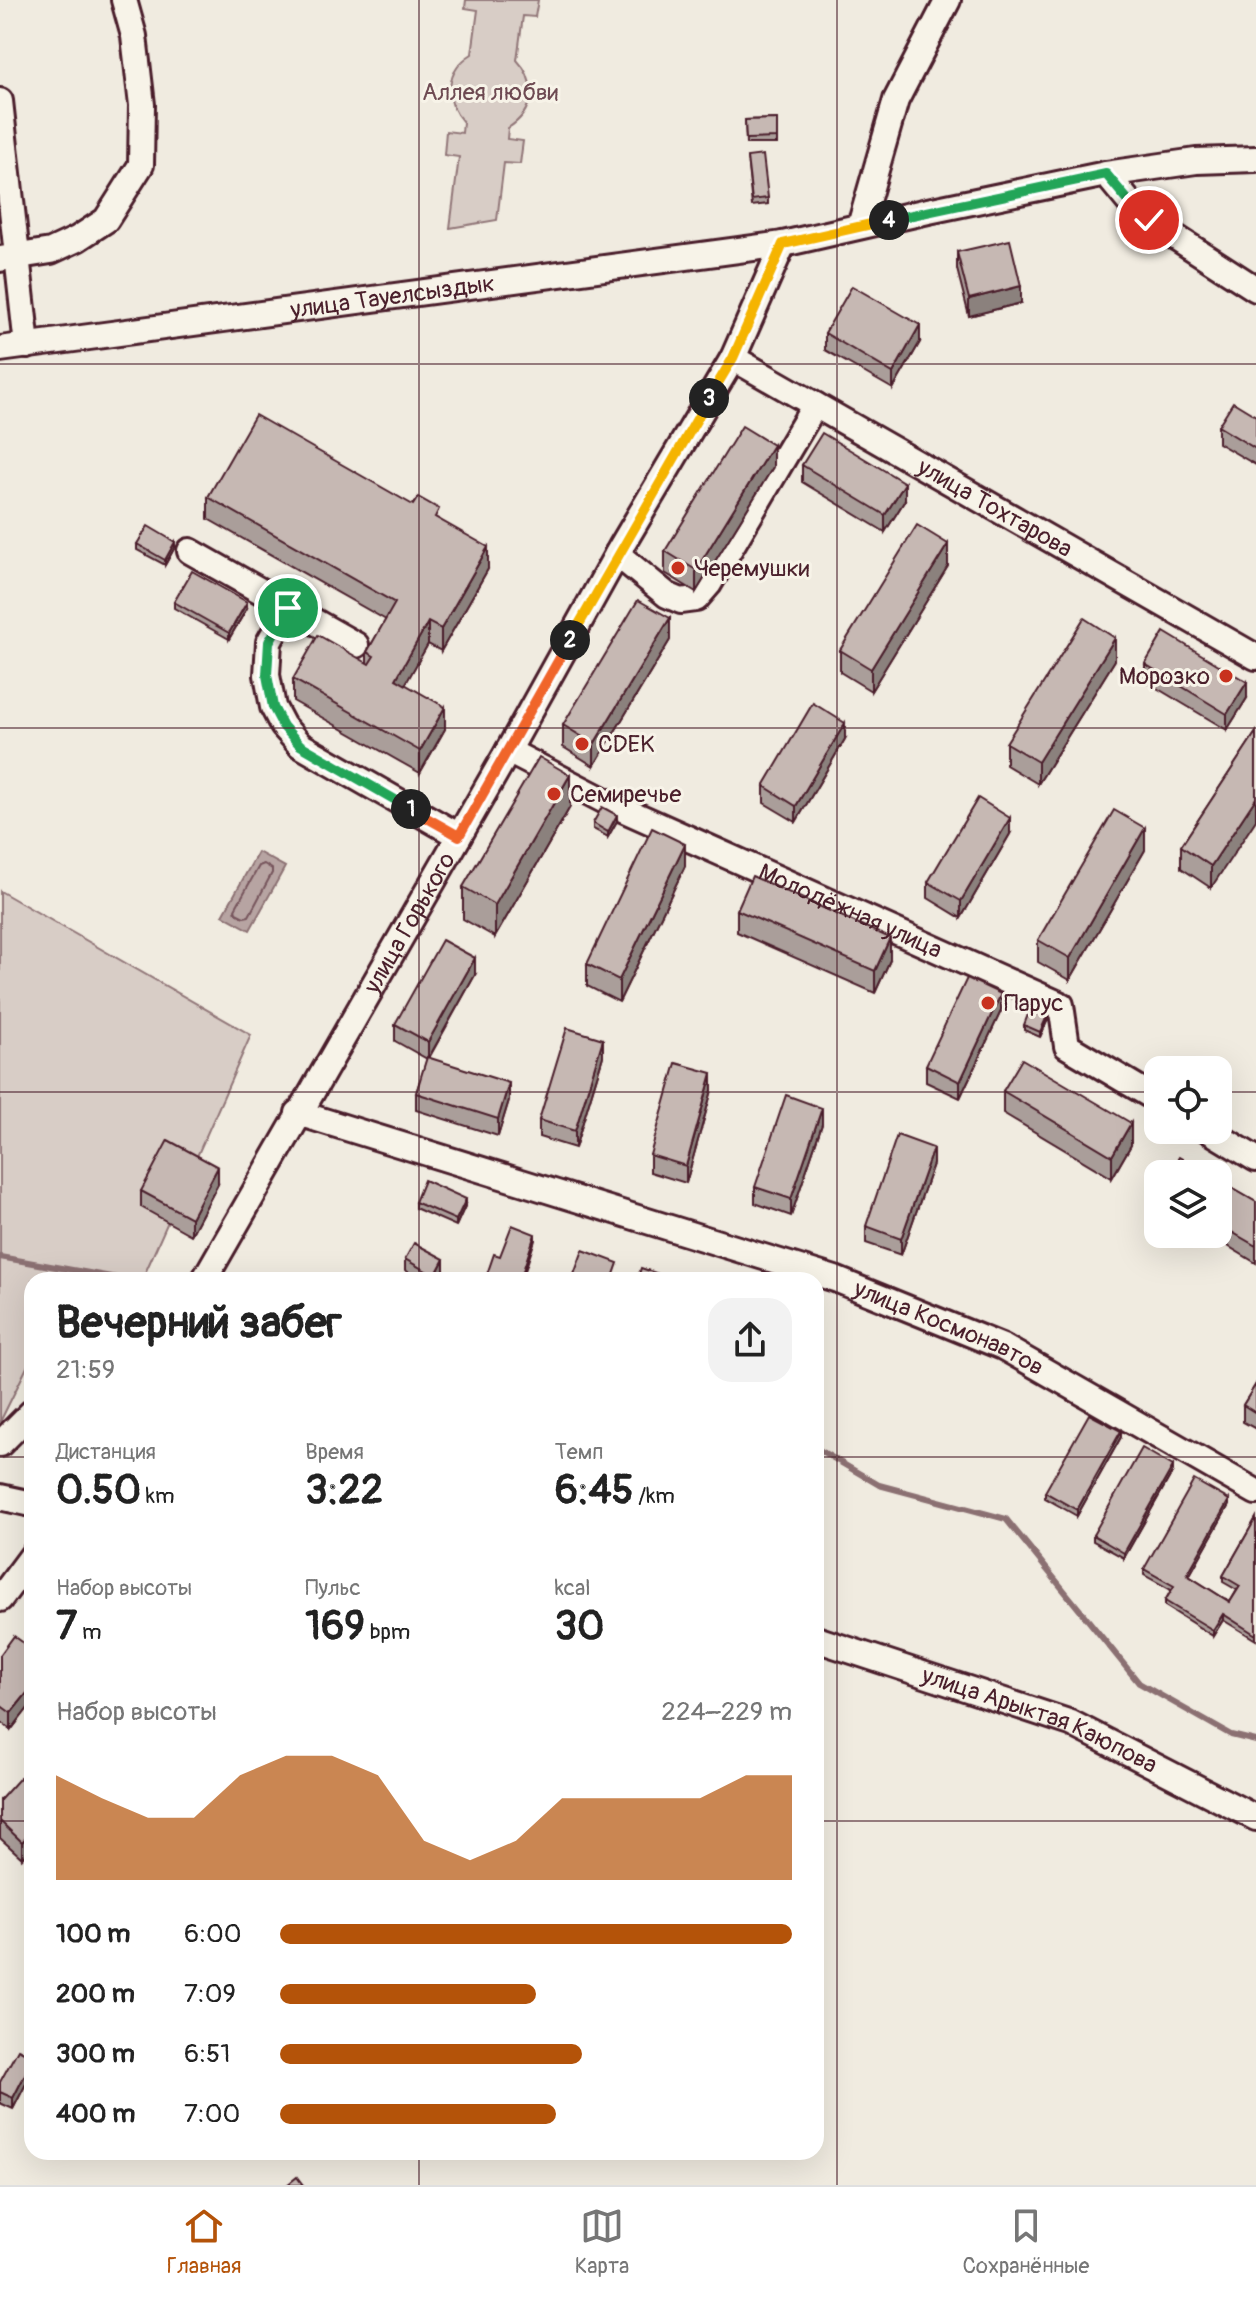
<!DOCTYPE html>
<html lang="ru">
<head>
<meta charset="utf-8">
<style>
	:root { --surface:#fff; --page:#f2f2f2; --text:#222; --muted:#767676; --line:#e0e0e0; --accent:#b45309 }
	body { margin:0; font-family:Pangolin,sans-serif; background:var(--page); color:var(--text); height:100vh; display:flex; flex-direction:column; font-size:30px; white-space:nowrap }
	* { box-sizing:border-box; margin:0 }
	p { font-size:26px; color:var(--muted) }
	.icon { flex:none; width:44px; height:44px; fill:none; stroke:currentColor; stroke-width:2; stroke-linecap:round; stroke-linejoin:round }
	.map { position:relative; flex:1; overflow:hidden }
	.panel { position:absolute; left:24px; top:1272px; width:800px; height:888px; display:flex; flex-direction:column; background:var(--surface); border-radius:24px; box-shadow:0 8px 32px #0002 }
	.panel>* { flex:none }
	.buttons { position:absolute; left:1144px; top:1056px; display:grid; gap:16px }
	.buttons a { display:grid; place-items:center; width:88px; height:88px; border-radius:16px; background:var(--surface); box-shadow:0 8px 32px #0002; font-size:40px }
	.pin { position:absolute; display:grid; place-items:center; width:68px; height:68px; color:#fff; margin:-34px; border:4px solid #fff; border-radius:50%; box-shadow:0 2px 8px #0007 }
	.km { position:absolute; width:40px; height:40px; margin:-20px; border-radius:50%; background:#222; color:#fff; font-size:22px; line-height:40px; text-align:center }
	.round { display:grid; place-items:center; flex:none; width:84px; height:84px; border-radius:24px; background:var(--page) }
	.summary { display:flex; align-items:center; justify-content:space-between; height:136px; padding:0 32px }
	h1 { font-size:44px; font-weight:700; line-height:60px }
	.figures { display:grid; grid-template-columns:repeat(3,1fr); gap:12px; height:136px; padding:8px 32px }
	.figures div { display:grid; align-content:center }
	.figures b { font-size:40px; font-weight:700 }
	.figures small { font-size:22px; font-weight:400 }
	.figures p { font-size:22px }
	.chart { height:224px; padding:16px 32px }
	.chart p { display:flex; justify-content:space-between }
	.chart svg { width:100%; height:144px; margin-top:8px; fill:var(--accent); opacity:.7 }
	ul { padding:0 32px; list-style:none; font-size:26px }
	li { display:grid; grid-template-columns:128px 96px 1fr; align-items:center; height:60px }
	li i { height:20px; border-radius:10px; background:var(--accent) }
	.tab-bar { display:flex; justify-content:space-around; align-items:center; height:112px; border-top:2px solid var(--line); background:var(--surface); font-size:22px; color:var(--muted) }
	.tab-bar a { display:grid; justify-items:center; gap:4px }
	.tab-bar .current { color:var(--accent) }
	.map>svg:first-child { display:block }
	.green { fill:#d8cdc6; stroke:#917678; stroke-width:2 }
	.water { fill:#b7a4a2; stroke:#8b6f72; stroke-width:2 }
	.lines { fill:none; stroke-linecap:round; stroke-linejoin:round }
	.shore { stroke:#76545b; stroke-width:2 }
	.stream { stroke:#8b6f72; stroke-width:6 }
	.minor-casing { stroke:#4a1f2b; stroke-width:30 }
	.minor { stroke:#f7f3e8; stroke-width:24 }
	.wall { fill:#aa9e9a; stroke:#4a1f2b; stroke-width:2 }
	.shaded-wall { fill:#8b817d; stroke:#4a1f2b; stroke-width:2 }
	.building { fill:#c6b8b3; stroke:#4a1f2b; stroke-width:2 }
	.split-1-casing { stroke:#fff; stroke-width:16 }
	.split-2-casing { stroke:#fff; stroke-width:16 }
	.split-3-casing { stroke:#fff; stroke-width:16 }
	.split-4-casing { stroke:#fff; stroke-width:16 }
	.split-5-casing { stroke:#fff; stroke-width:16 }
	.split-1 { stroke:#22a559; stroke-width:10 }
	.split-2 { stroke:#f0652b; stroke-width:10 }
	.split-3 { stroke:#f5b400; stroke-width:10 }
	.split-4 { stroke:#f5b400; stroke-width:10 }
	.split-5 { stroke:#22a559; stroke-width:10 }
	.grid { fill:none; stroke:#4a1f2b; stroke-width:2; stroke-opacity:0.55 }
	.poi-dot { fill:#c8321e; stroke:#f7f3e8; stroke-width:3 }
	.labels { text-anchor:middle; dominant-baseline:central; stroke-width:6; stroke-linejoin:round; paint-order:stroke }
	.park-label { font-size:24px; fill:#6e4a52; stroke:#f7f3e8 }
	.street-label { font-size:24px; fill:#4a1f2b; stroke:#f7f3e8 }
	.poi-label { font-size:24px; fill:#4a1f2b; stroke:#f7f3e8; text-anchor:start }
</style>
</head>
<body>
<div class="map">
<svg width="1256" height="2185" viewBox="0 0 1256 2185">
	<rect width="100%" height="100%" fill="#f0ebe0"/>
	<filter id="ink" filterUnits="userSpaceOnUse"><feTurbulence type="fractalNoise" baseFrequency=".0125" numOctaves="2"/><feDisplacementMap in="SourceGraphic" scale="16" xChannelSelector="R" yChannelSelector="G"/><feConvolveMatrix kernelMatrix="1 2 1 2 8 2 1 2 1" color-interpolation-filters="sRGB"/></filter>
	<g filter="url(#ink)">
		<g class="green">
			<path d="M466,0h72l-3,17 -12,-1 -6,44c21,22 17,52 -9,68l-1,11 16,2 -3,23 -16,-1 -7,57 -47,8 9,-71 -15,-2 2,-24 16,2 1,-11c-20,-22 -17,-52 9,-68l6,-44 -13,-2z"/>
			<polygon points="0,891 251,1035 142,1280 32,1280 32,1357 0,1422"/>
		</g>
		<polygon class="water" points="258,852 285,867 250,930 223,915"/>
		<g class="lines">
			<polygon class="shore" points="264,864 272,869 272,873 249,916 244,917 236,913 235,909 259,866"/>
			<g class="stream">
				<polyline points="0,1257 128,1280"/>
				<polyline points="816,1448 879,1485 1006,1519 1139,1683 1231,1735 1256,1741"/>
			</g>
			<g class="minor-casing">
				<g id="minor">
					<polyline points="0,101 27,346"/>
					<polyline points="1106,174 1130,203 1149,220 1256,289"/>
					<polyline points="860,226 896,100 948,0"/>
					<polyline points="0,259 51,251 77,239 106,220 141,165 142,105 134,36 124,0"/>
					<path id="s1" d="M0,349l783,-105 145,-33 178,-37 90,-13 60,-2"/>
					<path id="s2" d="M733,358l523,299"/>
					<polyline points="190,551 356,645"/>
					<polyline points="617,554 667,595 681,601 696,599 709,584 815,405"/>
					<polyline points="288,608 269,642 267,675 273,707 283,726 300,745 459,836"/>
					<path id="s3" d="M508,751l101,52 452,202 6,41 91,54"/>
					<path id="s4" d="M298,1113l537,166 168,68 253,145"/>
					<polyline points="1208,1130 1256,1159"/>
					<path id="s5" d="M204,1280l304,-529 113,-204 112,-189 50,-114"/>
					<polyline points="0,1444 32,1412"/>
					<polyline points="0,1497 32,1504"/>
					<polyline points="0,1599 32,1556"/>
					<path id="s6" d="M816,1639l255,84 185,95"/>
				</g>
			</g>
			<use href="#minor" class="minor"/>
		</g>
		<g class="wall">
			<polygon points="777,119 777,144 746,144 745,120"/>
			<polygon points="747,157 768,198 768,204 752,206"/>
			<polygon points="957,252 1021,303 969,316 957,269"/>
			<polygon points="825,333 920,342 893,389 825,350"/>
			<polygon points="1256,416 1256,465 1218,443 1218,426"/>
			<polygon points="802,465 905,500 885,532 802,482"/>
			<polygon points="773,467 696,592 665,573 665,551"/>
			<polygon points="208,497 439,519 488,569 441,651 428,644 405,684 445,729 420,773 293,701 293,679 367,663 367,652 386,620 208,519"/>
			<polygon points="137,544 175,547 165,565 137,550"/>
			<polygon points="948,566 871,691 840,672 840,650"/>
			<polygon points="174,602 247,608 229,639 174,608"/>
			<polygon points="670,640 594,766 563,747 563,725"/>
			<polygon points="1115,660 1038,784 1006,765 1006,743"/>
			<polygon points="1145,664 1247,698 1227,730 1145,681"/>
			<polygon points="1256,732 1211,888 1181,868 1181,846"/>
			<polygon points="845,739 796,822 764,803 764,786"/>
			<polygon points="570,807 495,937 463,919 463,887"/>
			<polygon points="617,821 608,837 593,829 593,823"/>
			<polygon points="1010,834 961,918 928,898 928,882"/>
			<polygon points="1145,850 1070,980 1038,962 1038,940"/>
			<polygon points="685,866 619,1002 587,986 587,964"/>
			<polygon points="737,910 890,960 875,993 737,932"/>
			<polygon points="475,975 429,1058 509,1100 498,1136 416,1110 416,1093 427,1059 395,1041 395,1024"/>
			<polygon points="1001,1011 960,1098 926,1082 926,1065"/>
			<polygon points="1049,1017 1040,1037 1024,1030 1024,1025"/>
			<polygon points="603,1056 575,1148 539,1137 539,1120"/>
			<polygon points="712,1090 686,1183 650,1172 650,1155"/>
			<polygon points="1003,1091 1131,1145 1112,1178 1003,1113"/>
			<polygon points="822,1124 791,1216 755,1203 755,1187"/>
			<polygon points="933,1164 901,1255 866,1243 866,1226"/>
			<polygon points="1218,1180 1256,1202 1256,1263 1208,1234 1218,1234"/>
			<polygon points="218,1184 191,1235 141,1207 141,1191"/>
			<polygon points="415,1202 466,1204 456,1226 415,1208"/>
			<polygon points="405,1259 444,1271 439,1280 422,1280 405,1270"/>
			<polygon points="1256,1384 1256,1429 1243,1422 1243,1405"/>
			<polygon points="1121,1437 1077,1516 1045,1498 1045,1492"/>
			<polygon points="1173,1471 1124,1558 1093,1541 1093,1535"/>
			<polygon points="1229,1505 1189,1576 1230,1602 1237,1590 1223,1582 1223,1576 1256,1518 1256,1640 1223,1620 1213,1636 1165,1606 1165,1601 1171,1590 1144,1575 1144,1569"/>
			<polygon points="32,1649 32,1703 11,1730 0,1721 0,1655"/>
			<polygon points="32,1774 32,1848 22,1858 0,1838 0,1800"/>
			<polygon points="32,2056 32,2072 13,2109 0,2103 0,2082"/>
		</g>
		<g class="shaded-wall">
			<polygon points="1021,286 1021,303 969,316 969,299"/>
			<polygon points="920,325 920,342 893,389 893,373"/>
			<polygon points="773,445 773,467 696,592 696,570"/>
			<polygon points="905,483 905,500 885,532 885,515"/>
			<polygon points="175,542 175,547 165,565 165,560"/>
			<polygon points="948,544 948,566 871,691 871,669"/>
			<polygon points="488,547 488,569 441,651 441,629"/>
			<polygon points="247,602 247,608 229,639 229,633"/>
			<polygon points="670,618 670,640 594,766 594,744"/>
			<polygon points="428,622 428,644 396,701 396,679"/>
			<polygon points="1115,638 1115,660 1038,784 1038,762"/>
			<polygon points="1247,682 1247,698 1227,730 1227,714"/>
			<polygon points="445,707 445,729 420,773 420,751"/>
			<polygon points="845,723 845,739 796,822 796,806"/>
			<polygon points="570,775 570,807 495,937 495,905"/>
			<polygon points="1256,798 1256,820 1211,888 1211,866"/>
			<polygon points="617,815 617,821 608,837 608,832"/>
			<polygon points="1010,818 1010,834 961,918 961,901"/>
			<polygon points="1145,828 1145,850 1070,980 1070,958"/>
			<polygon points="685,844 685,866 619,1002 619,980"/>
			<polygon points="890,938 890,960 875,993 875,971"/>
			<polygon points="475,958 475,975 428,1059 428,1042"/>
			<polygon points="1001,994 1001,1011 960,1098 960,1082"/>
			<polygon points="1049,1012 1049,1017 1040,1037 1040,1032"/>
			<polygon points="603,1039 603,1056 575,1148 575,1131"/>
			<polygon points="712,1073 712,1090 686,1183 686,1166"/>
			<polygon points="509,1083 509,1100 498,1136 498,1119"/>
			<polygon points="822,1108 822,1124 791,1216 791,1199"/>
			<polygon points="1131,1123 1131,1145 1112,1178 1112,1156"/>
			<polygon points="933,1148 933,1164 901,1255 901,1239"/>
			<polygon points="218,1167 218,1184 191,1235 191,1218"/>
			<polygon points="466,1199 466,1204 456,1226 456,1220"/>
			<polygon points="535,1234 535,1240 522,1280 520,1280"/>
			<polygon points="444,1259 444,1271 439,1280 435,1280 435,1276"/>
			<polygon points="1121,1431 1121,1437 1077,1516 1077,1510"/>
			<polygon points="1173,1466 1173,1471 1124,1558 1124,1553"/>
			<polygon points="1229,1500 1229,1505 1187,1580 1187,1575"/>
			<polygon points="1223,1614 1223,1620 1213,1636 1213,1630"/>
			<polygon points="32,1687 32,1703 11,1730 11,1713"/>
			<polygon points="32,1831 32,1848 22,1858 22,1842"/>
			<polygon points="32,2061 32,2072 13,2109 13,2098"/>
		</g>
		<g class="building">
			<polygon points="777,119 777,138 746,139 745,120"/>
			<polygon points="763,155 768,198 752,200 747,157"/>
			<polygon points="1010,240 1021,286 969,299 957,252"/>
			<polygon points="852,286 920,325 893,373 825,333"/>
			<polygon points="1233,402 1256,416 1256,449 1218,426"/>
			<polygon points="255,415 413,505 418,497 439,509 435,517 488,547 441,629 428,622 396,679 445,707 420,751 293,679 318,635 369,664 374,656 367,652 395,603 208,497"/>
			<polygon points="742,426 773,445 696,570 665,551"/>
			<polygon points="822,433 905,483 885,515 802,465"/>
			<polygon points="917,525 948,544 871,669 840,650"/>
			<polygon points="148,526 175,542 165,560 137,544"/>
			<polygon points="192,571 247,602 229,633 174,602"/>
			<polygon points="638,600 670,618 594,744 563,725"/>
			<polygon points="1084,618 1115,638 1038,762 1006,743"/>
			<polygon points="1164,632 1247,682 1227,714 1145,664"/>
			<polygon points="813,703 845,723 796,806 764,786"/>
			<polygon points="1256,732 1256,798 1211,866 1181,846"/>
			<polygon points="539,757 570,775 495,905 463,887"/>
			<polygon points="978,798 1010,818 961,901 928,882"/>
			<polygon points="602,807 617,815 608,832 593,823"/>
			<polygon points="1114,810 1145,828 1070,958 1038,940"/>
			<polygon points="652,828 685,844 619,980 587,964"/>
			<polygon points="752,876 890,938 875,971 737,910"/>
			<polygon points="442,940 475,958 428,1042 395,1024"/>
			<polygon points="967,978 1001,994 960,1082 926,1065"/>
			<polygon points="1032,1004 1049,1012 1040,1032 1024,1025"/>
			<polygon points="567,1028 603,1039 575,1131 539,1120"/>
			<polygon points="427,1057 509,1083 498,1119 416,1093"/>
			<polygon points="1022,1059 1131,1123 1112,1156 1003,1091"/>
			<polygon points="676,1063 712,1073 686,1166 650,1155"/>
			<polygon points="786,1095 822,1108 791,1199 755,1187"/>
			<polygon points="897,1135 933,1148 901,1239 866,1226"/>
			<polygon points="168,1140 218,1167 191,1218 141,1191"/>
			<polygon points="1179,1157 1208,1174 1169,1174"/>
			<polygon points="424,1180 466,1199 456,1220 415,1202"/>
			<polygon points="1218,1180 1256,1202 1256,1246 1218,1224"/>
			<polygon points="512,1225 535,1234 520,1280 485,1280 494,1254 500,1256"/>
			<polygon points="414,1243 444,1259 435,1276 405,1259"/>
			<polygon points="583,1250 618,1263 612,1280 572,1280"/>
			<polygon points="641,1268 676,1280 637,1280"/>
			<polygon points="1256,1384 1256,1413 1243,1405"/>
			<polygon points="1089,1414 1121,1431 1077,1510 1045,1492"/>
			<polygon points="1142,1448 1173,1466 1124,1553 1093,1535"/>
			<polygon points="1194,1480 1229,1500 1187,1575 1230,1602 1240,1586 1223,1576 1256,1518 1256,1635 1223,1614 1213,1630 1165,1601 1174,1586 1144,1569"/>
			<polygon points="14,1636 32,1649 32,1687 11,1713 0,1705 0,1655"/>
			<polygon points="27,1770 32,1774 32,1831 22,1842 0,1821 0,1800"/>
			<polygon points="18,2049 32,2056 32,2061 13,2098 0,2092 0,2082"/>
			<polygon points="297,2177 303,2185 287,2185"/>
		</g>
	</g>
	<g class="lines" filter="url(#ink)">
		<g class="split-1-casing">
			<polyline id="split-1" points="288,608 269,642 267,675 273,707 283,726 300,745 411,809"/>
		</g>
		<g class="split-2-casing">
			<polyline id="split-2" points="411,809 459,836 570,640"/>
		</g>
		<g class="split-3-casing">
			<polyline id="split-3" points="570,640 709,398"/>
		</g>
		<g class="split-4-casing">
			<polyline id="split-4" points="709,398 733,358 783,244 889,220"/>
		</g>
		<g class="split-5-casing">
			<polyline id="split-5" points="889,220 1106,174 1130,203 1149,220"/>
		</g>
		<use href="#split-1" class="split-1"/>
		<use href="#split-2" class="split-2"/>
		<use href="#split-3" class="split-3"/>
		<use href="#split-4" class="split-4"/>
		<use href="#split-5" class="split-5"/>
	</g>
	<path class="grid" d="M419,0v1280M837,0v2185M0,364h1256M0,728h1256M0,1092h1158M1218,1092h38M0,1457h32M816,1457h440M0,1821h32M816,1821h440M419,2152v33"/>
	<g class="poi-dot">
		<circle cx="678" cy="568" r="8"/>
		<circle cx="1226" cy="676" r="8"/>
		<circle cx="582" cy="744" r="8"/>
		<circle cx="554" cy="794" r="8"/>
		<circle cx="988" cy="1003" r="8"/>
	</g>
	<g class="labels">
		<g class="park-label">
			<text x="490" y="92">Аллея любви</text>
		</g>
		<g class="street-label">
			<text stroke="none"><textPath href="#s1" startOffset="396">улица Тауелсыздык</textPath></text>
			<text stroke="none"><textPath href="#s2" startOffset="302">улица Тохтарова</textPath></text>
			<text stroke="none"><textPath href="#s3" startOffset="378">Молодёжная улица</textPath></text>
			<text stroke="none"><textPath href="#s5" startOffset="412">улица Горького</textPath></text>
			<text stroke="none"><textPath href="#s4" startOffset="686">улица Космонавтов</textPath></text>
			<text stroke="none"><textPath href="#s6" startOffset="238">улица Арыктая Каюпова</textPath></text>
		</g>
		<g class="poi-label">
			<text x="694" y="568">Черемушки</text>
			<text x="1210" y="676" text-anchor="end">Морозко</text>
			<text x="598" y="744">CDEK</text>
			<text x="570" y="794">Семиречье</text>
			<text x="1004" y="1003">Парус</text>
		</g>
	</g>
</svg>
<div class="buttons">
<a><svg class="icon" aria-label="locate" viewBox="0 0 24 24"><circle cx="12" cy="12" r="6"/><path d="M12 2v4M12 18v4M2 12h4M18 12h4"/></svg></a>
<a><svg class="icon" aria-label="layers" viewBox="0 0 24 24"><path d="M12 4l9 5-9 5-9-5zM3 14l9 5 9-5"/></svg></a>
</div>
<div class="pin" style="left:288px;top:608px;background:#1e9e55"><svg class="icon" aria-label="arrive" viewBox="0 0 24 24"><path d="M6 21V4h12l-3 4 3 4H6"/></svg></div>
<div class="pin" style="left:1149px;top:220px;background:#d93025"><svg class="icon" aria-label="check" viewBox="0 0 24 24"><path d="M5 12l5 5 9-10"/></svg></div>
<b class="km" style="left:411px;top:809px">1</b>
<b class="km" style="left:570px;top:640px">2</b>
<b class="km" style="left:709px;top:398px">3</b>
<b class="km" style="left:889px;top:220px">4</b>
<section class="panel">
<div class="summary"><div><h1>Вечерний забег</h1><p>21:59</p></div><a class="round"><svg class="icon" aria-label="share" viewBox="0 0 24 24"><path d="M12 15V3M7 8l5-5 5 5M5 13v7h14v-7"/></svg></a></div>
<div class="figures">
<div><p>Дистанция</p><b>0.50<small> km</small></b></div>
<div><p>Время</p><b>3:22</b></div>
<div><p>Темп</p><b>6:45<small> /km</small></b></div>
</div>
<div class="figures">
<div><p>Набор высоты</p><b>7<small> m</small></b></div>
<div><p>Пульс</p><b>169<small> bpm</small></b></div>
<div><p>kcal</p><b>30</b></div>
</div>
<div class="chart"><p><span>Набор высоты</span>224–229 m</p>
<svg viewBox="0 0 160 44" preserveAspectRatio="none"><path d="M0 44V12L10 19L20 25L30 25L40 12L50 6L60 6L70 12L80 32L90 38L100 32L110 19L120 19L130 19L140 19L150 12L160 12V44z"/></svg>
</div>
<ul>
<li><b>100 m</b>6:00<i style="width:100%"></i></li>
<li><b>200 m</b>7:09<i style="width:50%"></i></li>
<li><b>300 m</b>6:51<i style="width:59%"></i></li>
<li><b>400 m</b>7:00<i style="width:54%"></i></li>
</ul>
</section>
</div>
<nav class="tab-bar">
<a class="current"><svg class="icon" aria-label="home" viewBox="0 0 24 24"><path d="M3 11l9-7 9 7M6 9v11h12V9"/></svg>Главная</a>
<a><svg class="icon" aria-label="map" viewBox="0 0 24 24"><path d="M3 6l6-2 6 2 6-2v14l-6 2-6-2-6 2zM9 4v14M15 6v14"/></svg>Карта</a>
<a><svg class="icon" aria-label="saved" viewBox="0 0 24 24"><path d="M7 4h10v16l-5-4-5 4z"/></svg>Сохранённые</a>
</nav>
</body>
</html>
